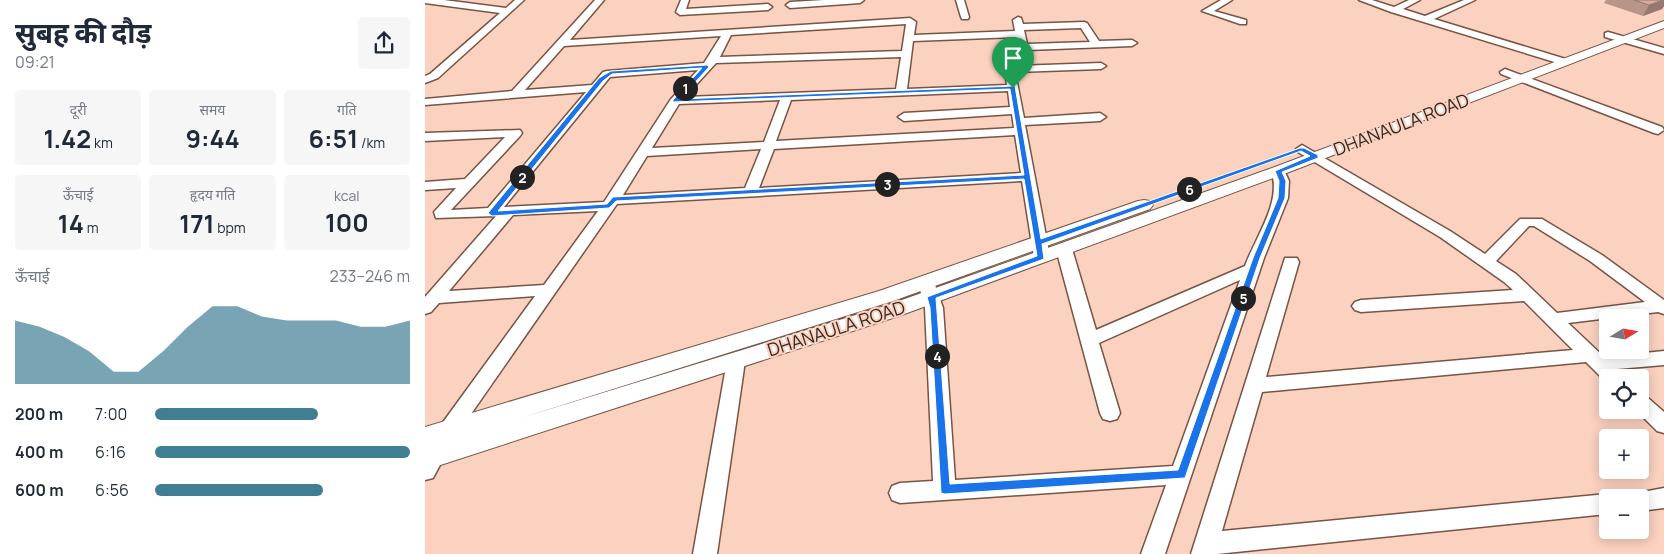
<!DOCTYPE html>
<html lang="hi">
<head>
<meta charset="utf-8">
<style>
	:root { --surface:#fff; --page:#f6f6f7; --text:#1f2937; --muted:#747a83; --accent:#3f7e93 }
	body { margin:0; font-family:Manrope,"Noto Sans Devanagari",sans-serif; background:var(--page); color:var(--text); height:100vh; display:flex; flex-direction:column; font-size:19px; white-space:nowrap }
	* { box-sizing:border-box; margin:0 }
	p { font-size:16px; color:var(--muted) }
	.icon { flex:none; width:28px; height:28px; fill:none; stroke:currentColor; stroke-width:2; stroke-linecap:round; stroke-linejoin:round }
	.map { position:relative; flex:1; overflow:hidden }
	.panel { display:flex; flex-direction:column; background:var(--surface); width:425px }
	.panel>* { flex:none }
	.needle { width:32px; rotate:79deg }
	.controls { position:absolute; left:1174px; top:309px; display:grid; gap:10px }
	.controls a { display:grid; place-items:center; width:50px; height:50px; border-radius:5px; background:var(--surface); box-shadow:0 2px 12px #0003; font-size:25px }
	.pin { position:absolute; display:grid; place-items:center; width:42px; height:42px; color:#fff; margin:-51px -21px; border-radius:50% 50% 50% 0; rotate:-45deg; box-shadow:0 0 5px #0007 }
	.pin .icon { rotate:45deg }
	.km { position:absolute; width:25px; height:25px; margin:-12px; border-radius:50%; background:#222; color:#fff; font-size:14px; line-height:25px; text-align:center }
	.round { display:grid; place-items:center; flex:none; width:52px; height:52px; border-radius:5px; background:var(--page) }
	.head { display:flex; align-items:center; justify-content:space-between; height:85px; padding:0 15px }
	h1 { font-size:28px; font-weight:700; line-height:38px }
	.metrics { display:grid; grid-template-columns:repeat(3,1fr); gap:8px; height:85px; padding:5px 15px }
	.metrics div { display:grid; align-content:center; border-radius:5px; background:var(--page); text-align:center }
	.metrics b { font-size:25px; font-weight:700 }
	.metrics small { font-size:14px; font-weight:400 }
	.metrics p { font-size:14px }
	.chart { height:140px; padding:10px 15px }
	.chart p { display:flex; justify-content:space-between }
	.chart svg { width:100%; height:90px; margin-top:5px; fill:var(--accent); opacity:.7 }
	ul { padding:0 15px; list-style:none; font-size:16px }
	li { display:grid; grid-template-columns:80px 60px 1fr; align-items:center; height:38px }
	li i { height:12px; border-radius:6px; background:var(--accent) }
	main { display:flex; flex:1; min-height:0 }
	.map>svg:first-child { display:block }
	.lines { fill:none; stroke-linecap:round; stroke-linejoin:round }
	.minor-casing { stroke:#775445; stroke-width:3 }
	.tertiary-casing { stroke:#775445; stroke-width:2 }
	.minor { fill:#fff; fill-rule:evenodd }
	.tertiary { fill:#fff; fill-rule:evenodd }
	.wall { fill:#b89587 }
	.shaded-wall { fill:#96796e }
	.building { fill:#d6ad9d; stroke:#96796e }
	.route { fill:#1a73e8; stroke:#fff; fill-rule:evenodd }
	.labels { text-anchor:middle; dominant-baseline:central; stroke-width:4; stroke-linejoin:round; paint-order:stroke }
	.street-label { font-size:18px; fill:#372821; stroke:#fbd1c0 }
</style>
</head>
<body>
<main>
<section class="panel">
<div class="head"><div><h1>सुबह की दौड़</h1><p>09:21</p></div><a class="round"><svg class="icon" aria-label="share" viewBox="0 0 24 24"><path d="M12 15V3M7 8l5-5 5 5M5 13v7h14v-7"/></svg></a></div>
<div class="metrics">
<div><p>दूरी</p><b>1.42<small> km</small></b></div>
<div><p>समय</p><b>9:44</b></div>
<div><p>गति</p><b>6:51<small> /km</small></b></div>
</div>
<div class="metrics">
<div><p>ऊँचाई</p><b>14<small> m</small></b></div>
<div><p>हृदय गति</p><b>171<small> bpm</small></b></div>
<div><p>kcal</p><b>100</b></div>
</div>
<div class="chart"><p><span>ऊँचाई</span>233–246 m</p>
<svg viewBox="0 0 160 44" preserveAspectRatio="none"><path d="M0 44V13L10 16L20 21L30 28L40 38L50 38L60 28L70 16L80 6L90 6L100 11L110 13L120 13L130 13L140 16L150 16L160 13V44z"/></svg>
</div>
<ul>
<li><b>200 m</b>7:00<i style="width:64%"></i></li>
<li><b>400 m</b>6:16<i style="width:100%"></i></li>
<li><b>600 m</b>6:56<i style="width:66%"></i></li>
</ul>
</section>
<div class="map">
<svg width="1239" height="554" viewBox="0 0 1239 554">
	<rect width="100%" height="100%" fill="#fbd1c0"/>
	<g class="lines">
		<g class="minor-casing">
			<g id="minor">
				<polygon points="0,0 19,0 81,8 90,0 99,0 13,78 0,83 0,76 5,74 75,13 0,3"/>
				<path d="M170,0h9l-34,40 340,-22 6,4 -2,13 101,-4 -2,-11 5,-3 3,1 2,6 61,-2 3,1 12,18 33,-1 5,3 -5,3 -104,4 2,8 -14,8 85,-3 5,3 -5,3 -86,3 9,46 76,-5 6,4 -6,4 -75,4 25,132 -2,3h-12l-2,-3 -12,-76 -405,23 -162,233 -22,41 -8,2v-28l16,-27 94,-129 -96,7 -8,9 -6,2v-17l71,-81 -60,2 -2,-6 22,-24 -31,2v-8l40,-3 40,-42 -80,4v-8l95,-3 2,3 -2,3 -69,74 37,-2 98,-116 -161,13v-6l87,-8zM481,24l-4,27 -182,6 11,-22zM656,28l9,14 -63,2 -3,-14zM296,36l-17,27 -97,8 -4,1 -11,13 -67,5 39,-44zM591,37l4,20 -16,8 3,20 -100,4 6,-48zM476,57l-5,32 -211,8 31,-34zM273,70l-27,29 -67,103 -100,5 106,-130zM583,91l2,16 -106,6 -6,4 6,4 108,-7 2,14 -238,13 15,-41zM355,100l-16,42 -112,6 27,-44zM590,135l6,38 -262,15 15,-39zM336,149l-16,39 -122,7 24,-39zM173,211l-54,74 -95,6 64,-76z"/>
				<polygon points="256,0 264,0 261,9 343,4 347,7 343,10 255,15 251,12"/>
				<polygon points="399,0 439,0 435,3 365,8 361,5 365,2"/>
				<polygon points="531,0 539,0 544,17 543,19 537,19 536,17"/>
				<polygon points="796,0 807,0 789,11 821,20 821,24 815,24 777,11"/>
				<polygon points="934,0 947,0 969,7 984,0 995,0 978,9 1000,16 1039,0 1050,0 1009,19 1144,60 1145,62 1140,65 1136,64 966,12"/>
				<polygon points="1183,32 1239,48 1239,54 1180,37 1180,33"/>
				<polygon points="1080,69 1237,127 1239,130 1233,134 1229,133 1076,74 1075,72"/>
				<path d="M877,145l148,86 35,23 35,-35h22l60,36 62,45v14l-6,-2 -90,11 36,34 60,-6v14l-47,4 6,9h-16v5l-21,-21 -324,30 -40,139 385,-37 8,4h-8v16l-390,40h-26l94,-296h12l2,4 -33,115 307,-27 -49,-49 -163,11 -6,-2 -3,-4 3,-4 6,-2 152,-10 -9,-8 -64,-45 -142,-85 -2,-3zM1104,226h5l56,35 55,41 -88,11 -41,-39 -20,-13z"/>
				<path d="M853,167l5,1 6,13 -1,17 -24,60 -99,296h-24l25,-69 -266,18 -8,-3 -3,-7 3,-7 8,-3 33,-2 -8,-173 -7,-26 2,-4 6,-1 6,1 2,4 9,26 12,172 218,-14 67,-186 -141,63 21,70 -3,6 -7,2 -7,-2 -3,-6 -44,-164 3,-3h10l3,3 24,81 149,-64c10,-28 38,-66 26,-95z"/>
				<polygon points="311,354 318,356 320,361 292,554 268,554 302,361 304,356"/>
				<polygon points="1215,394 1222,397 1239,412 1239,433 1232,431 1211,410 1215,410"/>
				<polygon points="1239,488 1239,508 1215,511 1215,498 1205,498 1207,494"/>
			</g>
		</g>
		<g class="tertiary-casing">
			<polygon id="tertiary" points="1239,21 1239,28 859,174 474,316 0,470 0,427 454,291 713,201 719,200 725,201 728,205 725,209 468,301 96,418 460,306 847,168"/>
		</g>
		<use href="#minor" class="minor"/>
		<use href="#tertiary" class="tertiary"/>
	</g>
	<polygon class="wall" points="1181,0 1239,0 1239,6 1237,9 1218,16 1179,3"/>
	<polygon class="shaded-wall" points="1238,0 1239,0 1239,6 1237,9 1218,16 1224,5"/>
	<polygon class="building" points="1209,0 1238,0 1224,5"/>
	<path class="route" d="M282,65l2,2 -29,32 335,-13 26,153 259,-91h4l14,7v3l-36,14 4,9 -1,17 -25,60 -75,220 -240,16 -4,-1 -11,-185 -3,-11 110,-41 -13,-77 -408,22 -7,7 -117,8 -4,-3 111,-135 12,-7zM277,68l-29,32v2l337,-13 14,86 -411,22 -6,7 -109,7 105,-130 9,-7zM876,151l9,5 -35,15 4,10 -1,17 -25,60 -75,212 -228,14 -14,-186 108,-39 -2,-15z"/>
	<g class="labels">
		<g class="street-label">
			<text transform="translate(976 124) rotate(-21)">DHANAULA ROAD</text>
			<text transform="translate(411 328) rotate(-18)">DHANAULA ROAD</text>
		</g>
	</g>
</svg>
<div class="controls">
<a><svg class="needle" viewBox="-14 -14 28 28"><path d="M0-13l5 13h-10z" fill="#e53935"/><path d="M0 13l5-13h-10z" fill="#747a83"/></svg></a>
<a><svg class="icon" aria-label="locate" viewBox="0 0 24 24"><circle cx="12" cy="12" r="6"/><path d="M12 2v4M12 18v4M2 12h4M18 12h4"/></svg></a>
<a>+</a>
<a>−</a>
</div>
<div class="pin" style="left:588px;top:88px;background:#1e9e55"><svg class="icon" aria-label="arrive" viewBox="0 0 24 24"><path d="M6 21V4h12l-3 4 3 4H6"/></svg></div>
<b class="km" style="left:260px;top:88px">1</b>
<b class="km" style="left:97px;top:177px">2</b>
<b class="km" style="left:462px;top:184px">3</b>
<b class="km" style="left:512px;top:356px">4</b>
<b class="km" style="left:818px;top:298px">5</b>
<b class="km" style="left:764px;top:189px">6</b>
</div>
</main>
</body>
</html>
